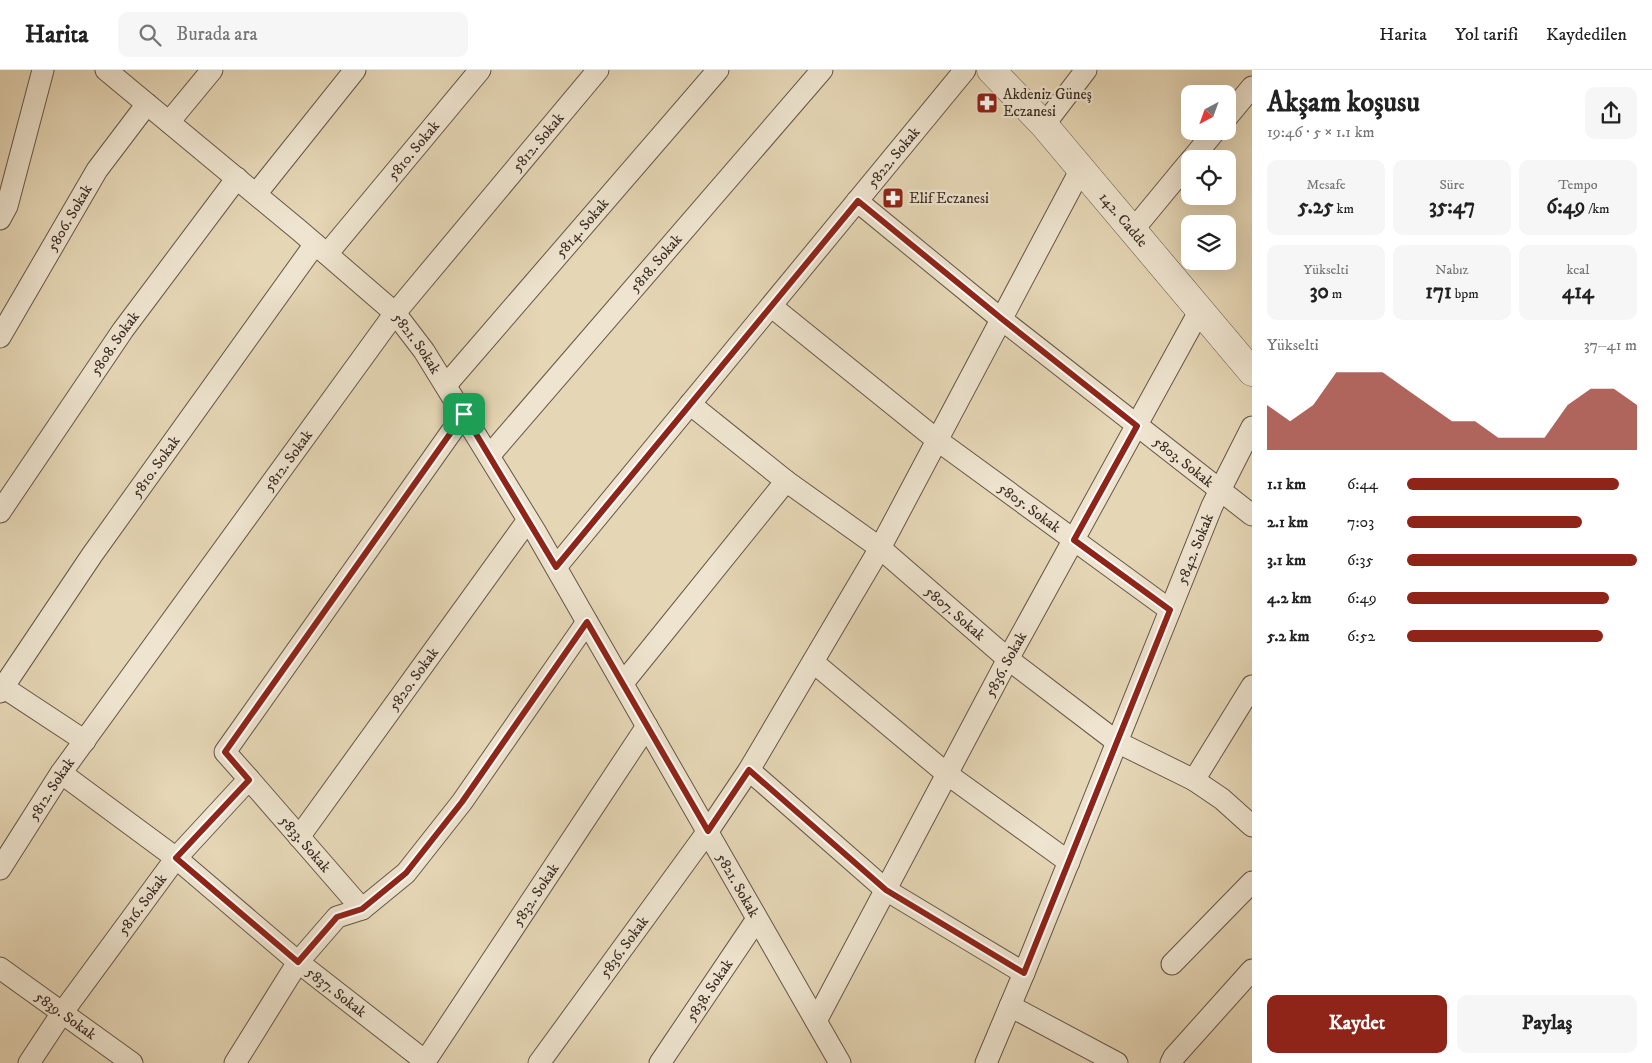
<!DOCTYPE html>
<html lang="tr">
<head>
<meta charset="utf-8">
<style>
	:root { --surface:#fff; --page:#f6f6f6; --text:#222; --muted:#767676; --line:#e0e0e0; --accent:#8f2418 }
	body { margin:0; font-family:"IM FELL DW Pica",serif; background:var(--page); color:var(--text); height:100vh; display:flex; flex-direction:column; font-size:19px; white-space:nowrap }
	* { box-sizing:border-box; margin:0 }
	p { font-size:16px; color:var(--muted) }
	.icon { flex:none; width:28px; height:28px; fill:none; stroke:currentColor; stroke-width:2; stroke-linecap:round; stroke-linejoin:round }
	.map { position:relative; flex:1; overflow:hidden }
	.panel { display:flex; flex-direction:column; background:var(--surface); width:400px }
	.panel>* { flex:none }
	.needle { width:32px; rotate:221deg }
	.controls { position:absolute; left:1181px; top:15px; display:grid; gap:10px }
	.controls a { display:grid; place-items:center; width:55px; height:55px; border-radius:10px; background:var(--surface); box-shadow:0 5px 20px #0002; font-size:25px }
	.pin { position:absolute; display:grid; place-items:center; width:42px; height:42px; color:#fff; margin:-21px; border-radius:10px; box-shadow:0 2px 8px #0006 }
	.round { display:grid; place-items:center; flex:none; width:52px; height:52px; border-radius:10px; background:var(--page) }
	.summary { display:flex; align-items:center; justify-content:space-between; height:85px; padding:0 15px }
	h1 { font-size:28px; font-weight:700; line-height:38px }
	.stats { display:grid; grid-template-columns:repeat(3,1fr); gap:8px; height:85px; padding:5px 15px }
	.stats div { display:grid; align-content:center; border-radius:10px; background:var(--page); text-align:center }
	.stats b { font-size:21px; font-weight:700 }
	.stats small { font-size:14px; font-weight:400 }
	.stats p { font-size:14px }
	.chart { height:140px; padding:10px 15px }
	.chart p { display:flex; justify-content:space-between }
	.chart svg { width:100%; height:90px; margin-top:5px; fill:var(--accent); opacity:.7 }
	.button { display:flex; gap:10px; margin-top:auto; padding:10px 15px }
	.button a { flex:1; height:58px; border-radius:10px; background:var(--accent); color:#fff; font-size:20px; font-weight:700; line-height:58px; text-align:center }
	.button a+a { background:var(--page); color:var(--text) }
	ul { padding:0 15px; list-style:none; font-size:16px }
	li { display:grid; grid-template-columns:80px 60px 1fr; align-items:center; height:38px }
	li i { height:12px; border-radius:6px; background:var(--accent) }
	header { display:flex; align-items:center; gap:30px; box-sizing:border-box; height:70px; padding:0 25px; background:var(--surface); border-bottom:1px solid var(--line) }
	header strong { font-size:24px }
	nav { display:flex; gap:28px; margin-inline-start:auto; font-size:18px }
	.search { width:350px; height:45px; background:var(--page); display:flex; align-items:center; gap:12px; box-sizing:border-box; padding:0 18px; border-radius:10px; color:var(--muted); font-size:19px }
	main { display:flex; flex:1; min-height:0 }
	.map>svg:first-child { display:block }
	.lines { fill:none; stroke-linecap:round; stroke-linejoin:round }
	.minor-casing { stroke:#665648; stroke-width:23 }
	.tertiary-casing { stroke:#665648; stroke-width:29 }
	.minor { stroke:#eee4cf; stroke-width:21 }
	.tertiary { stroke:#eee4cf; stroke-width:28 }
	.route-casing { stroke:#fff; stroke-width:10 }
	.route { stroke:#8f2418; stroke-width:6 }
	.labels { text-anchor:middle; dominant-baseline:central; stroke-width:4.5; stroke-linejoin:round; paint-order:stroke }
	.poi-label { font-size:15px; fill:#3b2b24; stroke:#eee4cf; text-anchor:start }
	.street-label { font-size:15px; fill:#3b2b24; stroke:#eee4cf }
</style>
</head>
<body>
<header>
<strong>Harita</strong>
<div class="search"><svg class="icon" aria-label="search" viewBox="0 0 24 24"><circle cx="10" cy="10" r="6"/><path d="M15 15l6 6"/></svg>Burada ara</div>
<nav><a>Harita</a><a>Yol tarifi</a><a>Kaydedilen</a></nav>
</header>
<main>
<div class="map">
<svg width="1252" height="993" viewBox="0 0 1252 993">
	<rect width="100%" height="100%" fill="#e5d6b5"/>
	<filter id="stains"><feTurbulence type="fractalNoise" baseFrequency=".004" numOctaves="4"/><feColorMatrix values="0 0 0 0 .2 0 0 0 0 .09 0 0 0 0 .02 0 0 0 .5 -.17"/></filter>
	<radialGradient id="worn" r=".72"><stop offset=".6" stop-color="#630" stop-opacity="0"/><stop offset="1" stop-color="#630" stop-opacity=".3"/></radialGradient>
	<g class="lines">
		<g class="minor-casing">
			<g id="minor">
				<path id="s1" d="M106,0l194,161 95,82 29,38 111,180 305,532"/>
				<polyline points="1228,46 1252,17"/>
				<polyline points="169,52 212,0"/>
				<polyline points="1044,55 1086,0"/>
				<polyline points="1192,89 1215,61"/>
				<polyline points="256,124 355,0"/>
				<path id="s2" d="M857,131l144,118 251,196"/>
				<polyline points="0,149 7,136 43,0"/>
				<polyline points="1133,160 1190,91"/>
				<path id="s3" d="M327,184l153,-184"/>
				<path id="s4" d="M771,236l166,134 233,170"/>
				<path id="s5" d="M0,267l97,-167 50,-66"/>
				<path id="s6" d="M446,315l272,-315"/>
				<path id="s7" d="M690,334l96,77 94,67 128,111 109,83 77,38 28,19 30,27"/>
				<path id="s8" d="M489,386l333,-386"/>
				<path id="s9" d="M0,442l123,-182 114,-152"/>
				<path id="s10" d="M556,497l409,-497"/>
				<polyline points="813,592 947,704 1069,792"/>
				<polyline points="623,613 786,411"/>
				<polyline points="0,615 85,671"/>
				<path id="s11" d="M0,622l92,-137 223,-311"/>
				<polyline points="749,700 886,820 1024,903"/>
				<path id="s12" d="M61,703l115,85 122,104 127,99"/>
				<path id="s13" d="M249,709l113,130"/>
				<polyline points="1194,710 1252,616"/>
				<path id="s14" d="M299,767l229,-317"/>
				<path id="s15" d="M0,799l61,-96 334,-460 203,-243"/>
				<polyline points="1172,894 1252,812"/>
				<path id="s16" d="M0,898l132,95"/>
				<polyline points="1010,936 1117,993"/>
				<path id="s17" d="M816,951l192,-362 192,-349"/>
				<path id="s18" d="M29,993l33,-50 114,-155 73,-79 -24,-27 239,-338"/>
				<polyline points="235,993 298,892 337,847 362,839 406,803 462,732 587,552"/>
				<path id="s19" d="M424,993l223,-337"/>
				<path id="s20" d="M539,993l169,-232 41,-61 131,-222 201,-379"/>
				<path id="s21" d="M660,993l97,-144"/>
				<path id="s22" d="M986,993l38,-90 188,-467 40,-79"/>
				<polyline points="1171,993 1174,987 1252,900"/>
			</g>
		</g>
		<g class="tertiary-casing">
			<g id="tertiary">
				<path id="s23" d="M991,0l53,55 208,247"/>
			</g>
		</g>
		<use href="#minor" class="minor"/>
		<use href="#tertiary" class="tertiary"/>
	</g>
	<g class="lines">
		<g class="route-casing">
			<polygon id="route" points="858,131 1002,249 1137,356 1074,470 1170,540 1024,903 886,820 749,700 708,761 587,552 462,732 406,803 362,839 337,847 298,892 176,788 249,710 225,682 464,344 556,497"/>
		</g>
		<use href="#route" class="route"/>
	</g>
	<defs>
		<g id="pharmacy-square" transform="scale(1.125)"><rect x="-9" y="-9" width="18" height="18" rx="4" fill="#8f2418" stroke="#eee4cf"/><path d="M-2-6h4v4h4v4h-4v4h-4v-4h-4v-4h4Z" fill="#fff"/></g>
	</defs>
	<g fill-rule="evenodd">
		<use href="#pharmacy-square" x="987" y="33"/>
		<use href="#pharmacy-square" x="893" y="128"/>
	</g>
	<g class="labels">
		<g class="poi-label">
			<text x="1003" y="24">Akdeniz Güneş<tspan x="1003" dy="17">Eczanesi</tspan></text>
			<text x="909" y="128">Elif Eczanesi</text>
		</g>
		<g class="street-label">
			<text stroke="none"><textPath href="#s15" startOffset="905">5812. Sokak</textPath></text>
			<text stroke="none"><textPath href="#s3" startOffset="135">5810. Sokak</textPath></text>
			<text stroke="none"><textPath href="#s10" startOffset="531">5822. Sokak</textPath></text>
			<text stroke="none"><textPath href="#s5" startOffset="138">5806. Sokak</textPath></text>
			<text stroke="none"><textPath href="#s23" startOffset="200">142. Cadde</textPath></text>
			<text stroke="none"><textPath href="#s6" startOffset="208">5814. Sokak</textPath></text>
			<text stroke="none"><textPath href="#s8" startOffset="255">5818. Sokak</textPath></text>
			<text stroke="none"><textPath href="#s9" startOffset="204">5808. Sokak</textPath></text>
			<text stroke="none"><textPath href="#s1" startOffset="415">5821. Sokak</textPath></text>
			<text stroke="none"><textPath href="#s15" startOffset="500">5812. Sokak</textPath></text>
			<text stroke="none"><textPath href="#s2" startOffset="418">5803. Sokak</textPath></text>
			<text stroke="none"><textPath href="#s11" startOffset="274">5810. Sokak</textPath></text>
			<text stroke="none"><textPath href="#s4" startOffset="328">5805. Sokak</textPath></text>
			<text stroke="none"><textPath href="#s22" startOffset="555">5842. Sokak</textPath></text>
			<text stroke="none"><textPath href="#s7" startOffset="338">5807. Sokak</textPath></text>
			<text stroke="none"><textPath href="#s17" startOffset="404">5836. Sokak</textPath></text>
			<text stroke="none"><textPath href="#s14" startOffset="195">5820. Sokak</textPath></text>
			<text stroke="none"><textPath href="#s15" startOffset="95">5812. Sokak</textPath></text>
			<text stroke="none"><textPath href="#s13" startOffset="86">5833. Sokak</textPath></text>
			<text stroke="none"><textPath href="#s1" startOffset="1045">5821. Sokak</textPath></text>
			<text stroke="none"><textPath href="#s19" startOffset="202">5832. Sokak</textPath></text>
			<text stroke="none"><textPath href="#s18" startOffset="195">5816. Sokak</textPath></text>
			<text stroke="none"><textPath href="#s20" startOffset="144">5836. Sokak</textPath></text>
			<text stroke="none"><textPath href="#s21" startOffset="88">5838. Sokak</textPath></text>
			<text stroke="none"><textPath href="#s12" startOffset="352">5837. Sokak</textPath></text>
			<text stroke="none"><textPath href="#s16" startOffset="81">5839. Sokak</textPath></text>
		</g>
	</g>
	<rect width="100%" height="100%" filter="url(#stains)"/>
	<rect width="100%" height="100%" fill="url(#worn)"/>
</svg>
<div class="controls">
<a><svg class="needle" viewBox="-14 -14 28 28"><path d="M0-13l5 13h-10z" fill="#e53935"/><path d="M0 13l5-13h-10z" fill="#767676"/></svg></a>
<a><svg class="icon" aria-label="locate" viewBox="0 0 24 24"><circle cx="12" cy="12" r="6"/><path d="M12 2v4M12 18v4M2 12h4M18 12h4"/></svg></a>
<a><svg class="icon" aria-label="layers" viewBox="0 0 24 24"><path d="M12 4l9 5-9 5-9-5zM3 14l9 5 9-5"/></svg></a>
</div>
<div class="pin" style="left:464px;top:344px;background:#1e9e55"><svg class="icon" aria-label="arrive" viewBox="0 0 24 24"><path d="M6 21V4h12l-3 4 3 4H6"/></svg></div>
</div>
<section class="panel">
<div class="summary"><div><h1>Akşam koşusu</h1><p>19:46 · 5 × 1.1 km</p></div><a class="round"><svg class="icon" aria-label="share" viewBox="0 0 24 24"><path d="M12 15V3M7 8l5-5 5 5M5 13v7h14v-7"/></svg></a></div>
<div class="stats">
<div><p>Mesafe</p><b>5.25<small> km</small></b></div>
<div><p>Süre</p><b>35:47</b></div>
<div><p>Tempo</p><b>6:49<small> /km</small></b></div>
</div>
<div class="stats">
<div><p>Yükselti</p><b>30<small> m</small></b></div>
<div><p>Nabız</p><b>171<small> bpm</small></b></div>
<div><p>kcal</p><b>414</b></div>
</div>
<div class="chart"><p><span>Yükselti</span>37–41 m</p>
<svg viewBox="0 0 160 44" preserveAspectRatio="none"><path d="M0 44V22L10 30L20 22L30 6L40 6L50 6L60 14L70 22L80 30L90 30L100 38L110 38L120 38L130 22L140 14L150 14L160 22V44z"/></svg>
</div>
<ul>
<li><b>1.1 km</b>6:44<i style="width:92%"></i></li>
<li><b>2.1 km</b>7:03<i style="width:76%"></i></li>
<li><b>3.1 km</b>6:35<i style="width:100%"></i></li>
<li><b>4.2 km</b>6:49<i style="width:88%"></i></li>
<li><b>5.2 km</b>6:52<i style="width:85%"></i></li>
</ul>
<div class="button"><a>Kaydet</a><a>Paylaş</a></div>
</section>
</main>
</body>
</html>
